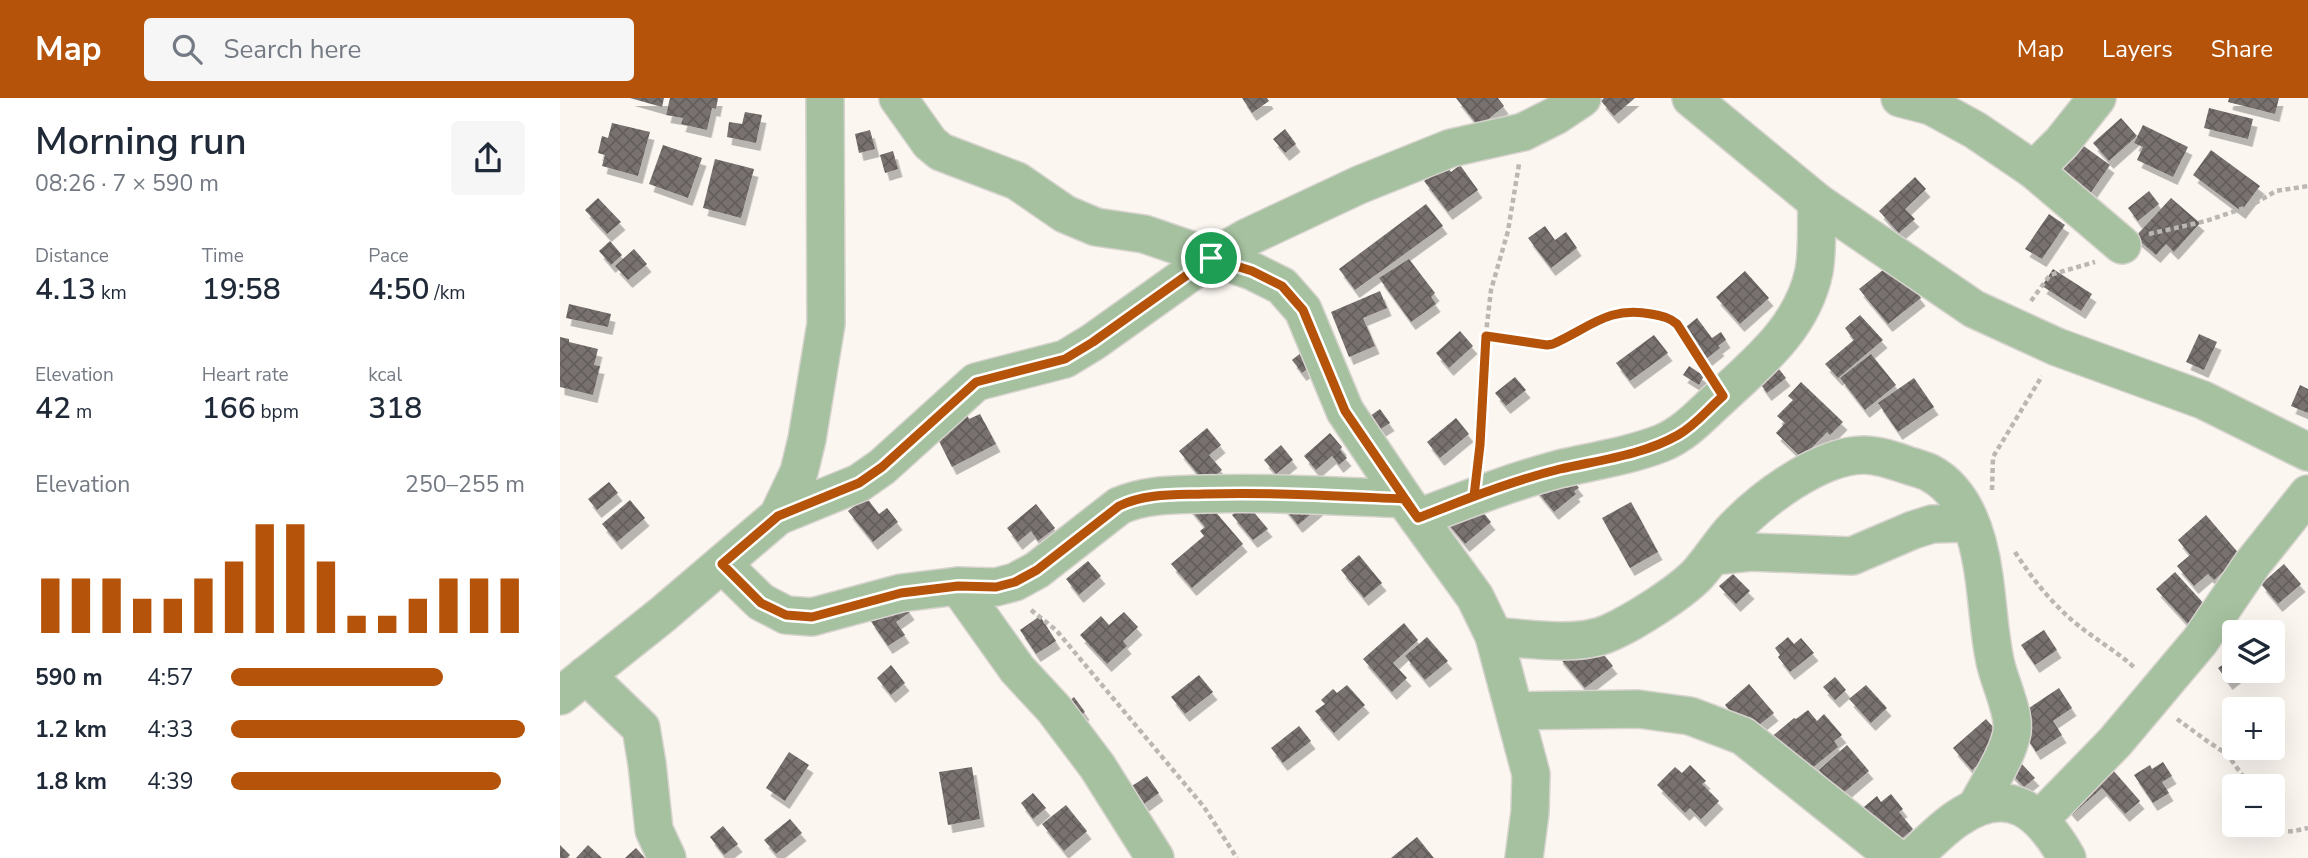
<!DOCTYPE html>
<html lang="en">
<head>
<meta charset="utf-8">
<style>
	:root { --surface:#fff; --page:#f6f6f7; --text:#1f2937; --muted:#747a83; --accent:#b45309 }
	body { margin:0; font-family:"Nunito Sans",sans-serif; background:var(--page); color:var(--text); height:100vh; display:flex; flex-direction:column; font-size:26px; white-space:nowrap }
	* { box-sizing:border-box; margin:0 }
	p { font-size:23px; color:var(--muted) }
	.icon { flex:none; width:38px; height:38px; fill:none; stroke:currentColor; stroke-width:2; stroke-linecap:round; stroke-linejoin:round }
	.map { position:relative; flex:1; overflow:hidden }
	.sheet { display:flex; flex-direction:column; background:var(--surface); width:560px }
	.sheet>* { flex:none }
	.buttons { position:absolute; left:1662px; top:522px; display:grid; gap:14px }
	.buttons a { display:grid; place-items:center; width:63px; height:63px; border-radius:7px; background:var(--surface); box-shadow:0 7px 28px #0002; font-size:35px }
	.pin { position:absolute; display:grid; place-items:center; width:60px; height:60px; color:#fff; margin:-30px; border:4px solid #fff; border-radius:50%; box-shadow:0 2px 7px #0007 }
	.round { display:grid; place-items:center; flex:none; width:74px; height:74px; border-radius:7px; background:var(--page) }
	.head { display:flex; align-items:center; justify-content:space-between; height:119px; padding:0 35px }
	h1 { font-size:38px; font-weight:600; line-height:52px }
	.metrics { display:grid; grid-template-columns:repeat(3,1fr); gap:10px; height:119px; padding:7px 35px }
	.metrics div { display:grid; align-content:center }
	.metrics b { font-size:30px; font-weight:600 }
	.metrics small { font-size:19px; font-weight:400 }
	.metrics p { font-size:19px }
	.chart { height:196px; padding:14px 35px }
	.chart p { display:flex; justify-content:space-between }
	.chart svg { width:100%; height:126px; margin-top:7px; stroke:var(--accent); stroke-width:6 }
	ul { padding:0 35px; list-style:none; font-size:23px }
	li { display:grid; grid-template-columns:112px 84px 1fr; align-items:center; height:52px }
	li i { height:18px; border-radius:9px; background:var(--accent) }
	header { display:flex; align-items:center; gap:42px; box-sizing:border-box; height:98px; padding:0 35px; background:var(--accent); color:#fff }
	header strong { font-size:33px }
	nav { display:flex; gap:38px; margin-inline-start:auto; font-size:24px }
	.search { width:490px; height:63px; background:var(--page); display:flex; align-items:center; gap:18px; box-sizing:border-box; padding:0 24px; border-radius:7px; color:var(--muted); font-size:26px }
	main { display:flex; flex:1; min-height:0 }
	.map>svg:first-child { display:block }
	.building { fill:url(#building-cross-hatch); filter:url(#shadow) }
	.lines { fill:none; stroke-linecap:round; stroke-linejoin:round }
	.minor-casing { stroke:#d7d3ce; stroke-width:40 }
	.path { stroke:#bbb7b3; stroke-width:4.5; stroke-dasharray:5 3.5; stroke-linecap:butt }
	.minor { stroke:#a5c19f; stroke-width:37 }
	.route-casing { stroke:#fff; stroke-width:14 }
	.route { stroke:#b45309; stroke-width:9 }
</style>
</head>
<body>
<header>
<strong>Map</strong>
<div class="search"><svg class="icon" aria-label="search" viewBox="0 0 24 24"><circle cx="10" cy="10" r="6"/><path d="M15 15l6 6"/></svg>Search here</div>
<nav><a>Map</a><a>Layers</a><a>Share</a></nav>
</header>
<main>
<section class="sheet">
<div class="head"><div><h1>Morning run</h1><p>08:26 · 7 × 590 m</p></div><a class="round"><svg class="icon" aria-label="share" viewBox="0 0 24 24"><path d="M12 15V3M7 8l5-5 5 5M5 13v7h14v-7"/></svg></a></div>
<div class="metrics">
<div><p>Distance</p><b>4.13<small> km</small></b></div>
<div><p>Time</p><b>19:58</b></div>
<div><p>Pace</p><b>4:50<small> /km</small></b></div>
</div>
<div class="metrics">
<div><p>Elevation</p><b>42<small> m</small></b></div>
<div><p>Heart rate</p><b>166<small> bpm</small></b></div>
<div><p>kcal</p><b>318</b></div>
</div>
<div class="chart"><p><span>Elevation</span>250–255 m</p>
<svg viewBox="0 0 160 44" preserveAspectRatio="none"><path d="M5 44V25M15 44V25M25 44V25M35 44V32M45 44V32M55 44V25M65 44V19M75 44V6M85 44V6M95 44V19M105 44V38M115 44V38M125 44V32M135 44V25M145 44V25M155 44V25"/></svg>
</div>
<ul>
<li><b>590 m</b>4:57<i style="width:72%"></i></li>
<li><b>1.2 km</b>4:33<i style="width:100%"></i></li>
<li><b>1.8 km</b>4:39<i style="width:92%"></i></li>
</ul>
</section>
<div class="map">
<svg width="1748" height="760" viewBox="0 0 1748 760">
	<defs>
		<pattern id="building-cross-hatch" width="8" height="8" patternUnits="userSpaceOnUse" patternTransform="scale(1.75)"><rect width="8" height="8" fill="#78716f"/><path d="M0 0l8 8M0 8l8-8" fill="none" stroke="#635d5c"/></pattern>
		<filter id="shadow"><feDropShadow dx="4.5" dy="8" stdDeviation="0" flood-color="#0004"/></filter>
	</defs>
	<rect width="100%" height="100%" fill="#fbf6f0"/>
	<g class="building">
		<polygon points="70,0 104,0 102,9"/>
		<polygon points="110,0 158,0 156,11 152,10 147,32 121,26 123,20 106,17"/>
		<polygon points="682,0 707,0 709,3 692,15"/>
		<polygon points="896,0 938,0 944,8 919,29"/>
		<polygon points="1044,0 1075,0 1054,18 1041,3"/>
		<polygon points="1669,0 1719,0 1715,16 1668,4"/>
		<polygon points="1649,10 1693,21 1688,41 1644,30"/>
		<polygon points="185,14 202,17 196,45 167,39 169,24 182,26"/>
		<polygon points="1561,20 1577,38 1549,63 1533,45"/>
		<polygon points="52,25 90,34 78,78 42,68 45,57 38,55 42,38 48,40"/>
		<polygon points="1583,27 1628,49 1613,79 1577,62 1583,49 1574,45"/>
		<polygon points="725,31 736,46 725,55 713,41"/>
		<polygon points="310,32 315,51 299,55 295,36"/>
		<polygon points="1507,36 1550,67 1527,100 1484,68"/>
		<polygon points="103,47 142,60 128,100 89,86"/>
		<polygon points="1651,52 1700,88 1681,113 1633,77"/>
		<polygon points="333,53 338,71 325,75 320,57"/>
		<polygon points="155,61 194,71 181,120 143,110"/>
		<polygon points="886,67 891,74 900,67 918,92 888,114 864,83"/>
		<polygon points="1355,79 1366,91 1345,111 1355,121 1339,135 1319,113"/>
		<polygon points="1589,93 1599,106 1578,123 1568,110"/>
		<polygon points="38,100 61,124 47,136 25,112"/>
		<polygon points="1611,100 1640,125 1614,154 1606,146 1596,157 1575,139"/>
		<polygon points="866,106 883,128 795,192 779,171"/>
		<polygon points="1489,116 1505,127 1482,161 1465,151"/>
		<polygon points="985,128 995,142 1006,134 1017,150 991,170 968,140"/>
		<polygon points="50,143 62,157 51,167 39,153"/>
		<polygon points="74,151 87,166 68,182 55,168"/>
		<polygon points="849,161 875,195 871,199 876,206 851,224 819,180"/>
		<polygon points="1333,164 1361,200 1328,226 1299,191"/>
		<polygon points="1493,171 1532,196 1521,213 1482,188"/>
		<polygon points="1185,173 1209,200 1180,226 1156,199"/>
		<polygon points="820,193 827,210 803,220 815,248 789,259 771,214"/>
		<polygon points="9,206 51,216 48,229 6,220"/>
		<polygon points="1300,217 1323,242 1278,280 1265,266 1294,242 1285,230"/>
		<polygon points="1137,220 1152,240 1161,234 1166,242 1158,248 1160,250 1145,262 1122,232"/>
		<polygon points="900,233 913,248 889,270 876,255"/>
		<polygon points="1639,236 1657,244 1644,272 1626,264"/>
		<polygon points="1094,237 1108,255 1070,283 1056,265"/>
		<polygon points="0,239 9,241 9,244 38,251 34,267 40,268 33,297 0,289"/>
		<polygon points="746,251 757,264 742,275 732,262"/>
		<polygon points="1311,256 1336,287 1305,312 1280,280"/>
		<polygon points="1211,261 1226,280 1207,295 1199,284"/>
		<polygon points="1129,268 1144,278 1139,287 1123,277"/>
		<polygon points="955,279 966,292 946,308 935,295"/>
		<polygon points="1354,280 1374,309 1338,334 1318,305"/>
		<polygon points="1241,284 1283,324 1270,337 1267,334 1242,360 1216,335 1225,325 1217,318 1233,302 1228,298"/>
		<polygon points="1740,287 1748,291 1748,315 1731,308"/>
		<polygon points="820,311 830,325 813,336 803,323"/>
		<polygon points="405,313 409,321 420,316 436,346 392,369 373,331"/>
		<polygon points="896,320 909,336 880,360 867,344"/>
		<polygon points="647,330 661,347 649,357 662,372 646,386 619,353"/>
		<polygon points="770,335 782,349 780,352 787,360 779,367 772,358 756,372 744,358"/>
		<polygon points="721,347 733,362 716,376 704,362"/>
		<polygon points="1011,380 1019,390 1014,393 1016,396 994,414 968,382"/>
		<polygon points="49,384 58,395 37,412 28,401"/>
		<polygon points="636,391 683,446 632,490 611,466 644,438 640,433 645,429 623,402"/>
		<polygon points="907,395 931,424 905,446 881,417"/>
		<polygon points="306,399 319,416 327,410 338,424 313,444 288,413"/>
		<polygon points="70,402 85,420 57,444 42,426"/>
		<polygon points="1071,404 1098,454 1070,470 1042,420"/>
		<polygon points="686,405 708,431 693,442 672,417"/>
		<polygon points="764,405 738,427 722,407"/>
		<polygon points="476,406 495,430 478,443 471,433 458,444 447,430"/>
		<polygon points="1646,417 1681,458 1654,482 1648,476 1634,488 1617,468 1630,457 1618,442"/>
		<polygon points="799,457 822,485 804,500 781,472"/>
		<polygon points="528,463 541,478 519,497 506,481"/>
		<polygon points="1724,466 1741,486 1718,506 1701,486"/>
		<polygon points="1615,474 1647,509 1628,526 1596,491"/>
		<polygon points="1173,476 1190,493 1176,506 1159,488"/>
		<polygon points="341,501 350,514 336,524 345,537 328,548 310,522"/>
		<polygon points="564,514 578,529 563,543 567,548 547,566 520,537 541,518 549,527"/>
		<polygon points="480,518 496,543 476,556 460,532"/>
		<polygon points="844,525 858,542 833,565 847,580 832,594 803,561"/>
		<polygon points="1484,532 1497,552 1475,567 1461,547"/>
		<polygon points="1026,535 1053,568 1025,590 998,558"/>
		<polygon points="867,539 888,563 865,582 845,558"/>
		<polygon points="1228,539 1234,546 1241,540 1254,555 1230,574 1218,559 1220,557 1215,550"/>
		<polygon points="1675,558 1675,572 1683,572 1668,584 1658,570"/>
		<polygon points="331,567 345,585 331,597 317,580"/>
		<polygon points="639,577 653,594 625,616 611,599"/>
		<polygon points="1275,579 1286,592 1275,602 1263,589"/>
		<polygon points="1189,586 1214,615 1189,635 1165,607"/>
		<polygon points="787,587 805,607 774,635 755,613 765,606 761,602 773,591 777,595"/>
		<polygon points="1306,587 1327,610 1311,625 1289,601"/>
		<polygon points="1499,590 1512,610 1493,623 1502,637 1476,654 1454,620"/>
		<polygon points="514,599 525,614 512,624 501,610"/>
		<polygon points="1248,612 1257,623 1264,616 1282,637 1274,643 1278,649 1241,679 1209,641 1234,620 1236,621"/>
		<polygon points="1426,621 1445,642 1412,672 1393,650"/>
		<polygon points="739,628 751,643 723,665 711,650"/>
		<polygon points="1287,647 1309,673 1281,697 1259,672"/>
		<polygon points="229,654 249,667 225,703 206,690"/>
		<polygon points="1545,663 1580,703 1565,716 1542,690 1513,716 1501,702"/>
		<polygon points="1460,664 1475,680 1464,689 1449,673"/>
		<polygon points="1603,664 1612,678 1602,684 1609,695 1593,705 1574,677 1590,667 1592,671"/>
		<polygon points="1130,667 1146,683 1142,686 1159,703 1141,721 1130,710 1125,715 1097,687 1115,669 1122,675"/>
		<polygon points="412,669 420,721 388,727 379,674"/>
		<polygon points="587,678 599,695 569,717 557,698"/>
		<polygon points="473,695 486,710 473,721 461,705"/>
		<polygon points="1331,696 1343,711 1339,714 1353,731 1327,753 1299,713 1317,698 1321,704"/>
		<polygon points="506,707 527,733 504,753 482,726"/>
		<polygon points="230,721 242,735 216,756 204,742"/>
		<polygon points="163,728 178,746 164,757 150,739"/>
		<polygon points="857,739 874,760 831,760"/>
		<polygon points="0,747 10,757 7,760 0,760"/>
		<polygon points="28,747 42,760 16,760"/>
		<polygon points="76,750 85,760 65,760"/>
	</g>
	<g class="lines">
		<g class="minor-casing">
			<g id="minor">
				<polyline points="338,0 370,45 381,54 457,83 505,116 536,129 584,136 692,173 722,188 743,212 785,313 844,401 915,499 934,538 971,676 970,714 964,760"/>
				<polyline points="1131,0 1257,104 1414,211 1497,249 1643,302 1748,354"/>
				<polyline points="1340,0 1371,8 1415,32 1474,72 1562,147"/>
				<polyline points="1474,72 1502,44 1537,0"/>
				<polyline points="218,418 239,374 247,341 266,226 265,0"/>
				<path d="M858,420c47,-18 93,-36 141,-49 35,-8 70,-13 103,-26 24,-10 40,-29 59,-46 39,-36 82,-71 93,-126 4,-22 2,-47 3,-69"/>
				<polyline points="1153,458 1191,454 1292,458 1353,432 1372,426 1410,425"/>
				<path d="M162,466l39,38 25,13 26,2 89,-24 57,-7 38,1 19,-5 22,-12 82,-64c27,-12 56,-11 85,-12 67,-2 133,2 200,5"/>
				<polyline points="398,488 457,571 494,611 537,668 595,760"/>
				<path d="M934,538c33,3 84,11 115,-3 25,-11 69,-39 88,-58 12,-13 21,-28 33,-42 29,-32 89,-78 134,-78 15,0 31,6 46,11 6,2 14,4 20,7 36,19 49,66 54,104 4,27 5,56 11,84 4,21 20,51 17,71 -4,24 -25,54 -36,76"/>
				<polyline points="26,577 81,630 87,666 94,732 107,760"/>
				<polyline points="0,598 102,517 218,418 299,385 322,369 416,284 505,261 533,244 651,160 686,140 799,87 891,50 963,34 995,18 1022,0"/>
				<polyline points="956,613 1078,611 1130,618 1183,638 1336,760"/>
				<polyline points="1480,721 1555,644 1640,543 1693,465 1748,396"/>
				<path d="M1352,760c15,-13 29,-29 46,-40 51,-35 83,-6 109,40"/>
			</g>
		</g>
		<g class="path">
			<polyline points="1589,136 1646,123 1690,108 1716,93 1748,88"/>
			<polyline points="1471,203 1490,177 1535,164"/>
			<polyline points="926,238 987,247 993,246 1043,220 1059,214 1072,212 1112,222 1144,271"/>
			<polyline points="918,365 924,252 931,192 948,133 959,66"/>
			<polyline points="1432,392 1433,359 1482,278"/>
			<path d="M1455,454c18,28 38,53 64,74 19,15 40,27 57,43"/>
			<polyline points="471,512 496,532 644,709 677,760"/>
			<polyline points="1617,621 1647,643 1667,656 1690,688"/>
			<path d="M1713,726c11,11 21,7 35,4"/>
		</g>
		<use href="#minor" class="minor"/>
	</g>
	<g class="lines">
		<g class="route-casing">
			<path id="route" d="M651,160l-118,84 -28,17 -89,23 -94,85 -23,16 -81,33 -56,48 39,39 25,12 26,2 89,-24 57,-7 38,1 19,-5 22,-12 82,-64c27,-13 56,-11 85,-12 67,-2 133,2 200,5l14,19c47,-18 93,-37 142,-49 40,-9 83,-14 118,-34 18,-10 30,-26 45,-39l-46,-72c-8,-7 -16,-8 -26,-10 -43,-8 -60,13 -98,30l-6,1 -61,-9 -6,109 -6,51 -56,22 -73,-107 -42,-101 -21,-24 -30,-15 -41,-13"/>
		</g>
		<use href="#route" class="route"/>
	</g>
</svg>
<div class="buttons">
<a><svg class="icon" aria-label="layers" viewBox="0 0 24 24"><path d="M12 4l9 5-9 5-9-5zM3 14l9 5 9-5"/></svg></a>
<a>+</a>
<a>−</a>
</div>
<div class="pin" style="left:651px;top:160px;background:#1e9e55"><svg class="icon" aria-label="arrive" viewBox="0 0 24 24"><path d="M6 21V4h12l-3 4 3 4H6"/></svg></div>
</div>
</main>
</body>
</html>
